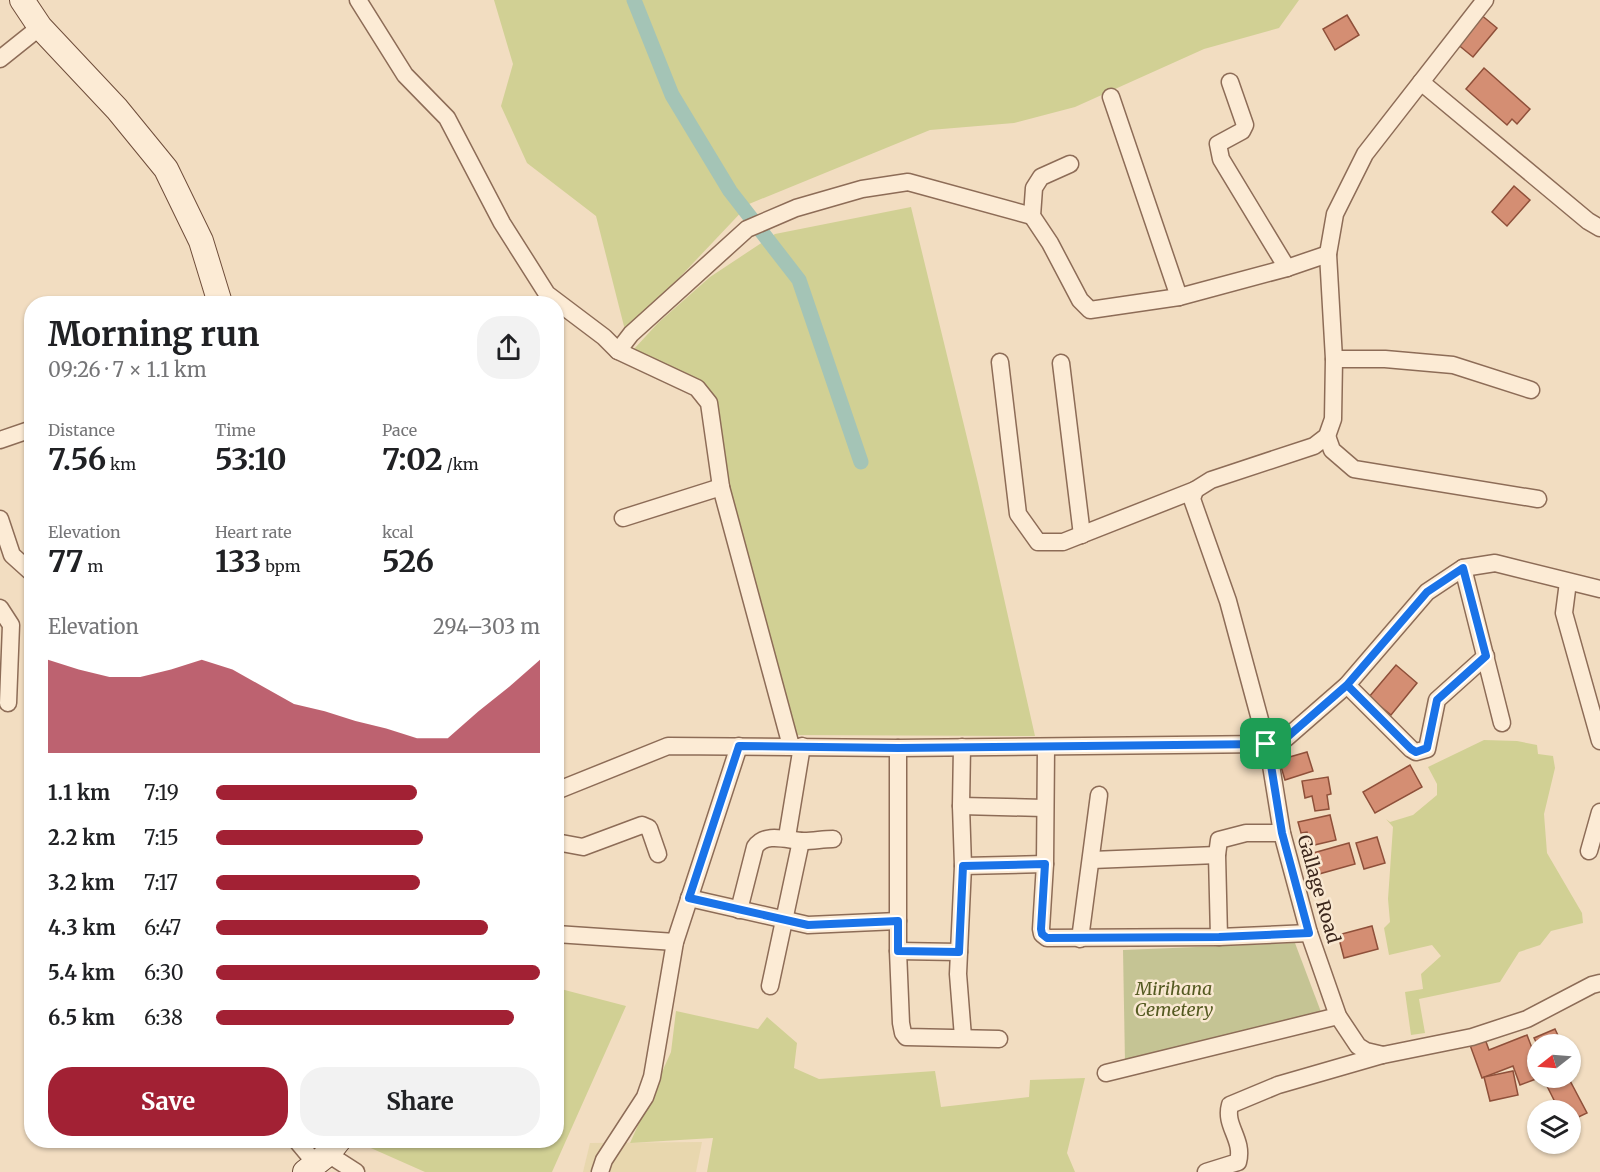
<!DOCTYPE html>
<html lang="en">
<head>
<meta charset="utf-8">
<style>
	:root { --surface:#fff; --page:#f2f2f2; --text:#202124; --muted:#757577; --accent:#a22134 }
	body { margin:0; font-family:Merriweather,serif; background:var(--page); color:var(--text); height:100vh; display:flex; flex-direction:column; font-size:22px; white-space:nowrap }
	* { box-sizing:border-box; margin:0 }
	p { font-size:20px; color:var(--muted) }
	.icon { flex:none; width:33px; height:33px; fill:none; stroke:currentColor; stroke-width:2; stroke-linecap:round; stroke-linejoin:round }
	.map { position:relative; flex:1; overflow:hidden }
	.sheet { position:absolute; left:24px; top:296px; width:540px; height:852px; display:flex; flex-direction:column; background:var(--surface); border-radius:24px; box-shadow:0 2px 4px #0004 }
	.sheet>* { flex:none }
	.needle { width:39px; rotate:253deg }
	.fabs { position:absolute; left:1527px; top:1034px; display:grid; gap:12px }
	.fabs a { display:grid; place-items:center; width:54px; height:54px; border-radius:50%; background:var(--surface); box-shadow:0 2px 4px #0004; font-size:30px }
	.pin { position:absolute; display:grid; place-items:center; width:51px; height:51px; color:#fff; margin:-26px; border-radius:12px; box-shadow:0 3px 9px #0006 }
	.round { display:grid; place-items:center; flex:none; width:63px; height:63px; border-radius:24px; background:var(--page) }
	.summary { display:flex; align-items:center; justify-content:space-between; height:102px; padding:0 24px }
	h1 { font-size:33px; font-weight:700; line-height:45px }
	.metrics { display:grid; grid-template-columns:repeat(3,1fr); gap:9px; height:102px; padding:6px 24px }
	.metrics div { display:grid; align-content:center }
	.metrics b { font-size:30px; font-weight:700 }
	.metrics small { font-size:16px; font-weight:400 }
	.metrics p { font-size:16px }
	.chart { height:168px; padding:12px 24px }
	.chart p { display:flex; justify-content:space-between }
	.chart svg { width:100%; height:108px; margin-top:6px; fill:var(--accent); opacity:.7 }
	.primary-button { display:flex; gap:12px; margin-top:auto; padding:12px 24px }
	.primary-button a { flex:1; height:69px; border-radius:24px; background:var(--accent); color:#fff; font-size:24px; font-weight:700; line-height:69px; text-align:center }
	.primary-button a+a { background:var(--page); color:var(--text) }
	ul { padding:0 24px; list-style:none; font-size:20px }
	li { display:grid; grid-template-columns:96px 72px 1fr; align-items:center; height:45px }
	li i { height:15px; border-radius:8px; background:var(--accent) }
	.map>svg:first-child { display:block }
	.farmland { fill:#e8d7ae }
	.green { fill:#d1d094 }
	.cemetery { fill:#c5c494 }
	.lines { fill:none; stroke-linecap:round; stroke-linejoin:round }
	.canal { stroke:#a4c4b6; stroke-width:15 }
	.building { fill:#d48e73; stroke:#8f503a; stroke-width:1.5 }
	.street-casing { stroke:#8d6c57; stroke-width:19 }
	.secondary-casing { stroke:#6f4d3a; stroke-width:26 }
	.street { stroke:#fcebd5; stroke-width:16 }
	.secondary { stroke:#fcebd5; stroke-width:24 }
	.route-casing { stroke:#fff; stroke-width:12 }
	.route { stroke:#1a73e8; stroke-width:8 }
	.labels { text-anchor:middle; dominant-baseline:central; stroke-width:5; stroke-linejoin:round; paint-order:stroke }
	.street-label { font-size:18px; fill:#3c271c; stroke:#f9e8d1 }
	.park-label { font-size:18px; font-style:italic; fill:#545a21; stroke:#f9e8d1 }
</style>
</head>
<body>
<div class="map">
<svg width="1600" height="1172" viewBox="0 0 1600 1172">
	<rect width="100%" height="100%" fill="#f2ddc1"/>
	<polygon class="farmland" points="702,1142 696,1172 583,1172 590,1143"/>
	<g class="green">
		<polygon points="494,0 1299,0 1279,28 1204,49 1075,107 1014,123 930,130 749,204 626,334 596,216 527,163 501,106 513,64"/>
		<polygon points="911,207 978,483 1035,736 786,735 700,383 634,349 658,323 710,277 775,234"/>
		<polygon points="1484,740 1517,741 1537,745 1538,754 1553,756 1555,768 1544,814 1547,853 1582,913 1583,923 1551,931 1540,945 1519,952 1500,982 1419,999 1425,1033 1411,1035 1405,992 1423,989 1421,974 1441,956 1432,945 1389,955 1384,928 1390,922 1388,899 1393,827 1386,819 1390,822 1413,815 1437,795 1437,784 1428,767"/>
		<polygon points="557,988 626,1006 552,1172 425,1172 364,1145 366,1140 556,1140"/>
		<polygon points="676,1011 758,1029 767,1017 797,1043 794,1068 819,1079 935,1071 941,1107 1029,1097 1030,1080 1085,1078 1067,1153 1075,1172 707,1172 713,1138 630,1143 671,1052"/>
	</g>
	<polygon class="cemetery" points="1295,943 1321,1012 1125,1062 1123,950"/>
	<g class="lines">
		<polyline class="canal" points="634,0 672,95 730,191 799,280 861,462"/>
	</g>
	<g class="building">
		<polygon points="1480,14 1497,28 1473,57 1456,43"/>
		<polygon points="1347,15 1359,35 1335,50 1323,29"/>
		<polygon points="1484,68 1530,109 1517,124 1512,119 1507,125 1466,89"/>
		<polygon points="1514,186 1530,200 1507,226 1492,212"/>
		<polygon points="1396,665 1417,683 1391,715 1369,697"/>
		<polygon points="1307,752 1313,771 1285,780 1279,760"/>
		<polygon points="1410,765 1422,787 1375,813 1363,792"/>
		<polygon points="1328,777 1331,794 1327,795 1329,809 1315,811 1312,796 1305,798 1302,781"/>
		<polygon points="1330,815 1336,840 1310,846 1307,832 1301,833 1298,822"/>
		<polygon points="1377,837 1385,863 1364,869 1356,843"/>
		<polygon points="1349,843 1355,864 1319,874 1313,853"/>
		<polygon points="1372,926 1378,949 1344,958 1338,935"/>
		<polygon points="1555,1029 1562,1044 1538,1044 1538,1046 1534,1038"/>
		<polygon points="1527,1035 1535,1056 1528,1059 1536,1079 1520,1085 1513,1066 1482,1078 1470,1045 1485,1039 1489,1050"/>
		<polygon points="1513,1071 1518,1095 1490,1101 1484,1077"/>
		<polygon points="1563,1077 1568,1077 1587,1113 1570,1121 1570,1110 1559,1110 1547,1086"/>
	</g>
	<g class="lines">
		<g class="street-casing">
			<g id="street">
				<polyline points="358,0 405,75 447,118 502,223 547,294 604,337 618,351 697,388 709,403 721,487 791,746"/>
				<polyline points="0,59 40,27"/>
				<polyline points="1230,82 1245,125 1242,131 1218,144 1221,159 1287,268"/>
				<polyline points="1421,82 1588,221 1600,228"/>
				<polyline points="1111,97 1179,297"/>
				<polyline points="1070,164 1041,177 1034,188 1032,216 1050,243 1080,300 1090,310 1179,297 1287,268 1328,254"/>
				<polyline points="618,351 631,334 747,229 796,208 862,189 908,182 1032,216"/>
				<polyline points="1334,359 1385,359 1453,365 1531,390"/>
				<polyline points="1000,362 1018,514 1038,542 1063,542 1195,490 1211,480 1314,446 1327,436 1333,419 1334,359 1328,254 1335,214 1365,154 1485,0"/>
				<polyline points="1061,363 1082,535"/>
				<polyline points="1327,436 1332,450 1354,469 1538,499"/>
				<polyline points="0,440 32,429"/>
				<polyline points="1195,490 1192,499 1228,601 1269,753 1282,833 1309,933 1338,1016 1358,1046 1366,1051 1383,1055 1472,1037 1527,1019 1592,985 1600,983"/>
				<polyline points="623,518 721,487"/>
				<polyline points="0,519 12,555 32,573"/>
				<polyline points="1463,568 1502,723"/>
				<polyline points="1568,582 1564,613 1600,741"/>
				<polyline points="0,608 11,625 8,703"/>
				<polyline points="1347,685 1411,749 1416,752 1427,749 1437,700 1486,656"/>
				<polyline points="962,747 961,806 963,866 958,974 963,1037"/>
				<polyline points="1046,747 1045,864 1041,929 1042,934 1047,938 1219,937 1309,933"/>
				<polyline points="898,748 898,951 901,1023 903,1033 906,1037 999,1039"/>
				<polyline points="1269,753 1347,685 1427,592 1463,568 1495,563 1600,589"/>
				<polyline points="556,791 668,746 898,748 1266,744"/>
				<polyline points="961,806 1044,808"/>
				<polyline points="787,837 802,746"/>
				<polyline points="556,842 583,847 642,825 649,828 658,854"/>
				<polyline points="1589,851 1600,812"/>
				<polyline points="1092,860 1217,855"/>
				<polyline points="963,866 1045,864"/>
				<polyline points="689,898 808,925 898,921"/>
				<path d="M739,910l16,-63c11,-16 34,-6 49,-6 10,0 19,-2 29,-2"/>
				<polyline points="556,934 675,942"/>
				<polyline points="1219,937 1217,855 1219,840 1246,833 1282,833"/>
				<polyline points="1080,939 1099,795"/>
				<polyline points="898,951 959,952"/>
				<polyline points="770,986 801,841"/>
				<polyline points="1106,1073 1338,1016"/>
				<polyline points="296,1140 316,1164"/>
				<polyline points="328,1154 356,1172"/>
				<polyline points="600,1172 604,1160 645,1097 652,1077 675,942 739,746"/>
				<path d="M1206,1172l32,-10c6,-23 -14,-36 -8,-57l48,-20 104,-30"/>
			</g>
		</g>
		<g class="secondary-casing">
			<g id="secondary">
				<polyline points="22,0 40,27 117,109 166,169 201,241 220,303"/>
				<polyline points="305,1172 328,1154 339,1140"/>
			</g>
		</g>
		<use href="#street" class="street"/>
		<use href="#secondary" class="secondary"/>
	</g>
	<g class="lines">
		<g class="route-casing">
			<polyline id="route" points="1266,744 898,748 739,746 689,898 808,925 898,921 898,951 959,952 963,866 1045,864 1041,929 1042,934 1047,938 1219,937 1309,933 1282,833 1269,753 1347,685 1411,749 1416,752 1427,748 1437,700 1486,656 1463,568 1427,592 1347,685 1269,753 1266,744"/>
		</g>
		<use href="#route" class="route"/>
	</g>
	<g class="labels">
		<g class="street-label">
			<text transform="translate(1319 889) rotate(74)">Gallage Road</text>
		</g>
		<g class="park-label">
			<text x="1174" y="988">Mirihana<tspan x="1174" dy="21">Cemetery</tspan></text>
		</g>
	</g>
</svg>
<div class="fabs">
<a><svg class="needle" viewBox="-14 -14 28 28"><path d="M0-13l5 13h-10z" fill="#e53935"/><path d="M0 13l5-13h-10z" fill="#757577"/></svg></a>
<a><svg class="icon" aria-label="layers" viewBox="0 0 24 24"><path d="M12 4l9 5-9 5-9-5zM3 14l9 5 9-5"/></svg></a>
</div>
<div class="pin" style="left:1266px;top:744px;background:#1e9e55"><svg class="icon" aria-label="arrive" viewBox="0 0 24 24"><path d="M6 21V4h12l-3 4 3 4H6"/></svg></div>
<section class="sheet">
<div class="summary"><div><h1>Morning run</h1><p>09:26 · 7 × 1.1 km</p></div><a class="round"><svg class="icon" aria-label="share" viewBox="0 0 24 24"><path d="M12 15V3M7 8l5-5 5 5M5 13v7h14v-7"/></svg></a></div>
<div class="metrics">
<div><p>Distance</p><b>7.56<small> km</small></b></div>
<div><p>Time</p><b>53:10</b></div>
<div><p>Pace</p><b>7:02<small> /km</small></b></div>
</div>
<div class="metrics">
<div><p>Elevation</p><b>77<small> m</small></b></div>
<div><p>Heart rate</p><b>133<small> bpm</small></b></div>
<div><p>kcal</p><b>526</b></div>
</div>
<div class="chart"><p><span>Elevation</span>294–303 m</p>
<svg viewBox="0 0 160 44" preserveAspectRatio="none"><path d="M0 44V6L10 10L20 13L30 13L40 10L50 6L60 10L70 17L80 24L90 27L100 31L110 34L120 38L130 38L140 27L150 17L160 6V44z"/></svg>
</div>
<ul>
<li><b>1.1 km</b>7:19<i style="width:62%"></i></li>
<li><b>2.2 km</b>7:15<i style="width:64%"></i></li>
<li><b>3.2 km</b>7:17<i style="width:63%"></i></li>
<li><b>4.3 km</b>6:47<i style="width:84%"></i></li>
<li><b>5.4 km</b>6:30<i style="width:100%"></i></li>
<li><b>6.5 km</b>6:38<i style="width:92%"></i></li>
</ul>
<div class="primary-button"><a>Save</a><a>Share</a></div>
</section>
</div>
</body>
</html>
